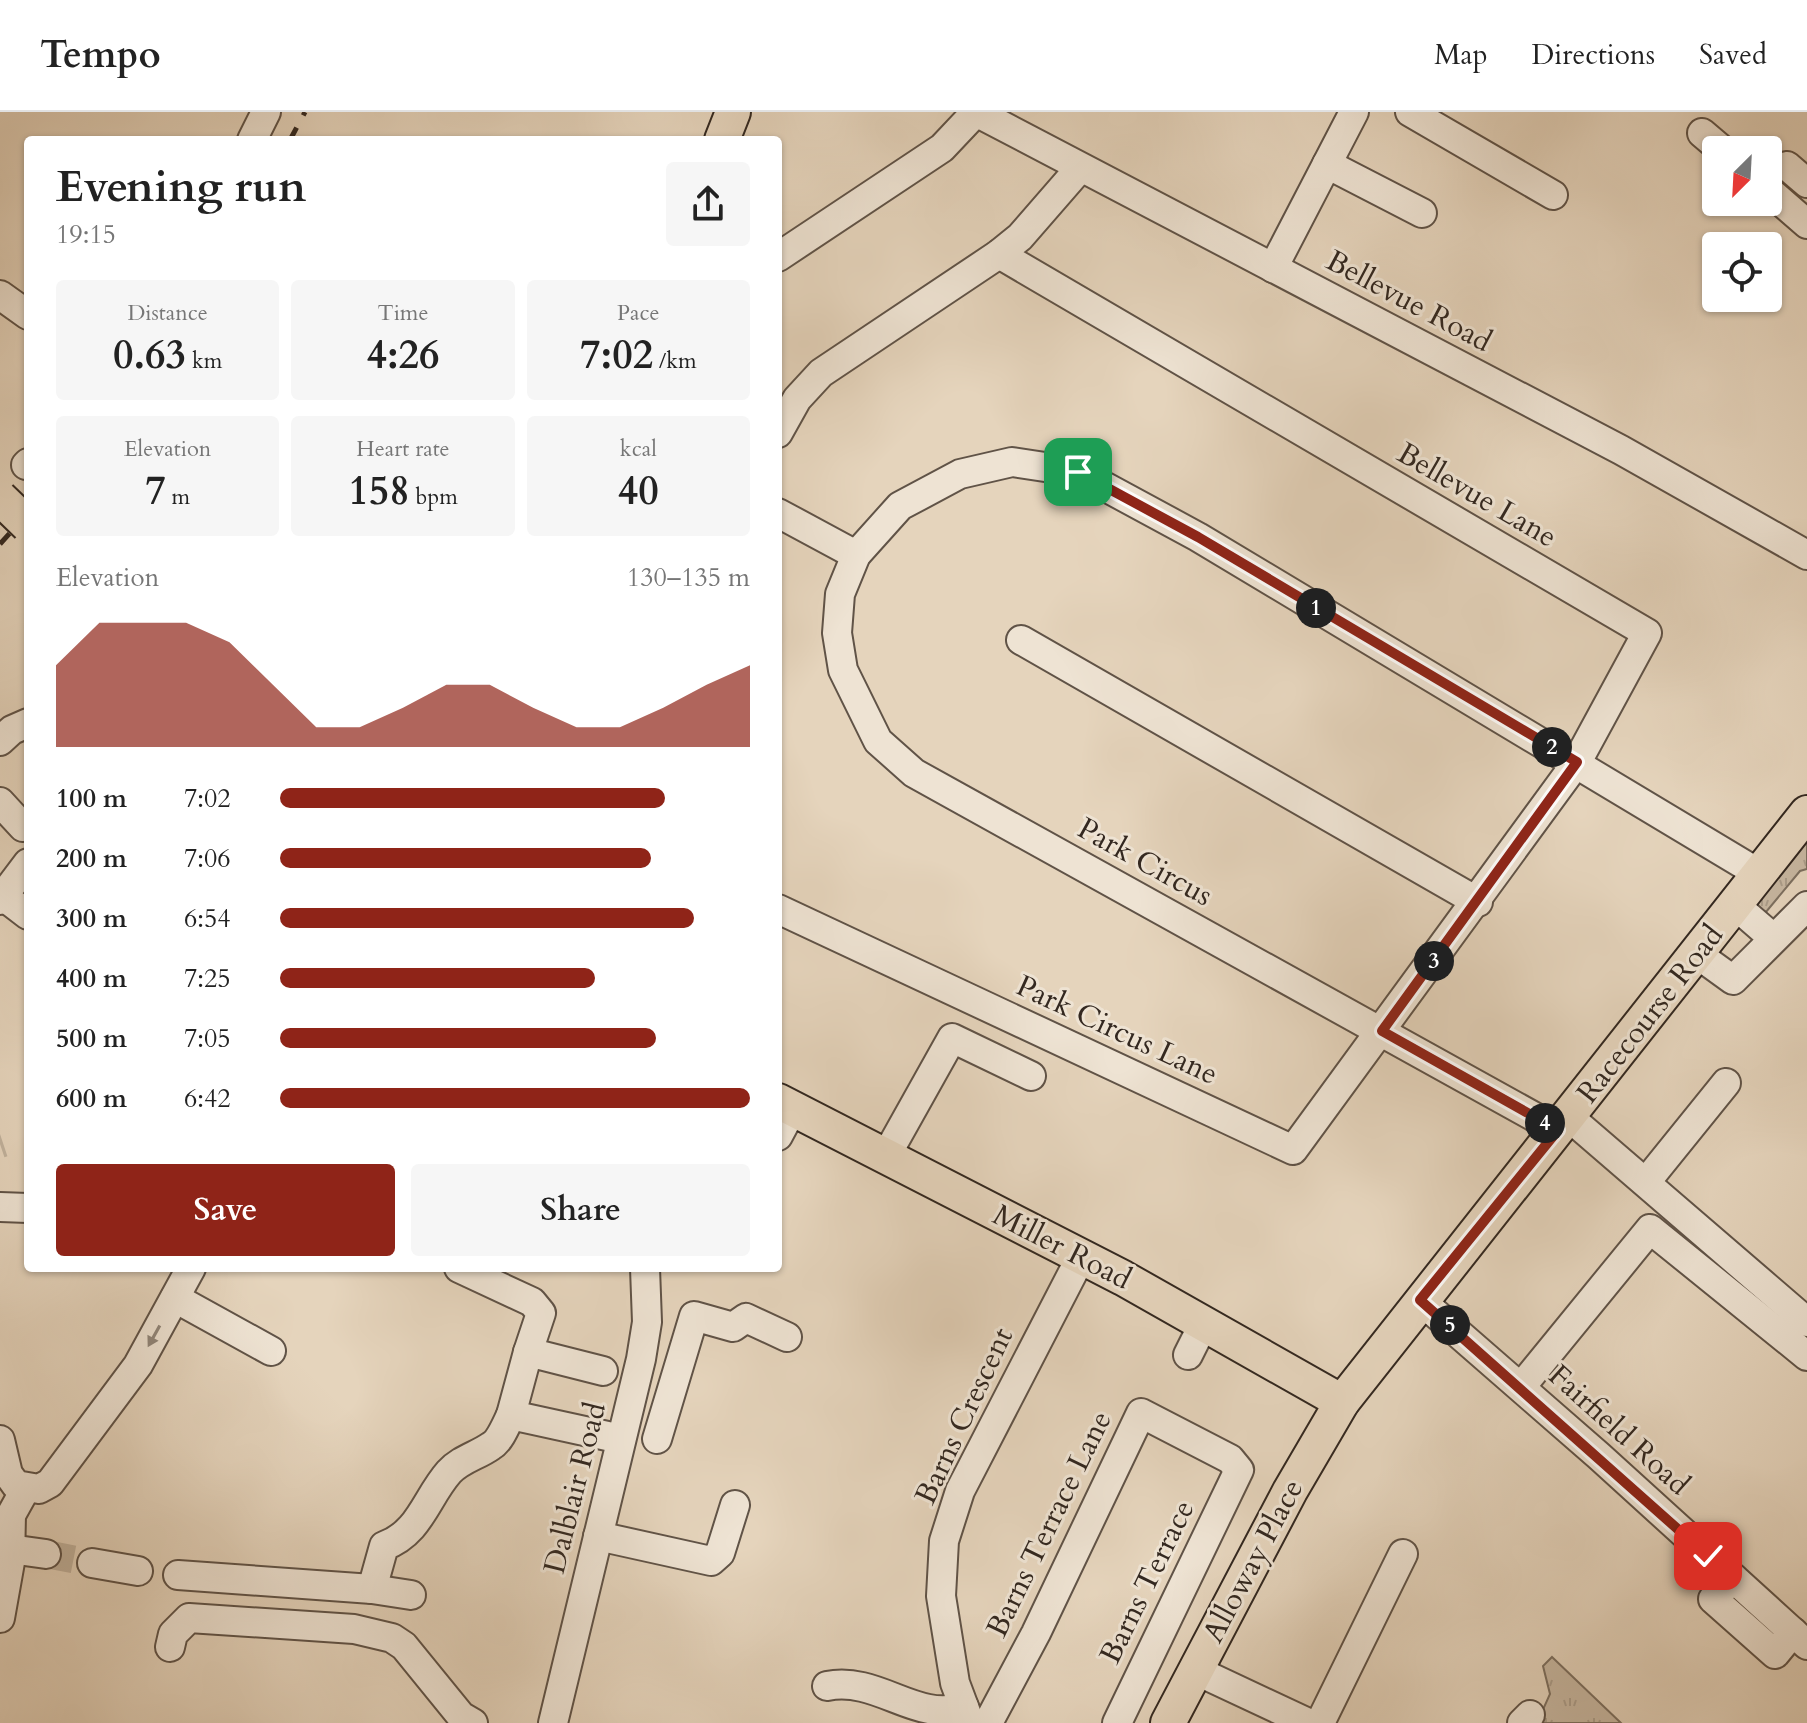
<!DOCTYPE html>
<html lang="en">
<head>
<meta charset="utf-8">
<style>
	:root { --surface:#fff; --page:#f6f6f6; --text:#222; --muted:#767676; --line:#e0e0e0; --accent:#8f2418 }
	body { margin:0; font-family:Cardo,serif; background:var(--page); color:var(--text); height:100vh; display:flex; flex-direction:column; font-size:30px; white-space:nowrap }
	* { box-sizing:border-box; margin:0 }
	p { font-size:26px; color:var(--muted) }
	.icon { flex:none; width:44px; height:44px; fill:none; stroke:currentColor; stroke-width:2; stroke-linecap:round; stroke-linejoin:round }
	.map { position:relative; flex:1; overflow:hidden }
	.drawer { position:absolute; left:24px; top:24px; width:758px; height:1136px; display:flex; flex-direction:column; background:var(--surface); border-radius:8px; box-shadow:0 2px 6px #0004 }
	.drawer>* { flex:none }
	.needle { width:52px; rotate:204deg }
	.buttons { position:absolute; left:1702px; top:24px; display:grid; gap:16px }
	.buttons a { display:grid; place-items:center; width:80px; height:80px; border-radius:8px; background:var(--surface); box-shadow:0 2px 6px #0004; font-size:40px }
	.pin { position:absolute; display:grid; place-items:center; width:68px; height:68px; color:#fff; margin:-34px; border-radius:16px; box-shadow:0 4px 12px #0006 }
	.km { position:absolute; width:40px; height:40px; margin:-20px; border-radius:50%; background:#222; color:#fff; font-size:22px; line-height:40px; text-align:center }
	.round { display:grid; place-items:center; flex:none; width:84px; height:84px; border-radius:8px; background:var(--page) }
	.overview { display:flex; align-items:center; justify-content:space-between; height:136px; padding:0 32px }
	h1 { font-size:44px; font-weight:700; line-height:60px }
	.metrics { display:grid; grid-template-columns:repeat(3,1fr); gap:12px; height:136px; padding:8px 32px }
	.metrics div { display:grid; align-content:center; border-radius:8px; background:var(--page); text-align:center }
	.metrics b { font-size:40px; font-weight:700 }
	.metrics small { font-size:22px; font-weight:400 }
	.metrics p { font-size:22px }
	.chart { height:224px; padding:16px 32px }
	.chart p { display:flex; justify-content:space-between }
	.chart svg { width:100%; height:144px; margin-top:8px; fill:var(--accent); opacity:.7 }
	.button { display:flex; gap:16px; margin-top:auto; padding:16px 32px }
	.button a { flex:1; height:92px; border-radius:8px; background:var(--accent); color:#fff; font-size:32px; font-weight:700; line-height:92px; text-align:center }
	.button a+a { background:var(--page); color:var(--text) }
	ul { padding:0 32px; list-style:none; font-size:26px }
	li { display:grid; grid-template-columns:128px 96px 1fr; align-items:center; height:60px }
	li i { height:20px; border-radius:10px; background:var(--accent) }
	header { display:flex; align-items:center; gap:48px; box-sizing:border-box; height:112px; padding:0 40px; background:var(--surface); border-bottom:2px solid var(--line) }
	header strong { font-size:38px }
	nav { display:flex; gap:44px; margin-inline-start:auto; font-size:28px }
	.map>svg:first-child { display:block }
	.grass { fill:url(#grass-tufts); stroke:#7d7060; stroke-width:2 }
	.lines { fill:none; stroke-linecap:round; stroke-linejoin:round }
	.minor-tunnel { stroke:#c1b29d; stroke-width:28; stroke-dasharray:28 14; stroke-linecap:butt }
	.minor-casing { stroke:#605347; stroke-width:32 }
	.major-casing { stroke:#332820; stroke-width:38 }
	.minor { stroke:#eee3d3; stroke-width:28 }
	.major { stroke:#e5d4bc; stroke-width:34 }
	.rail { stroke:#332820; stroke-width:5; stroke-dasharray:14 14; stroke-linecap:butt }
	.major-bridge-casing { stroke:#332820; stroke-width:38; stroke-linecap:butt }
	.major-bridge { stroke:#e5d4bc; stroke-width:34 }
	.oneway { fill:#90867a }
	.route-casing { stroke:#fff; stroke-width:16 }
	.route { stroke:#8f2418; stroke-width:10 }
	.labels { text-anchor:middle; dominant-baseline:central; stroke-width:6; stroke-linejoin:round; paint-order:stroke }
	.street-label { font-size:30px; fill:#332820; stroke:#eee3d3 }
</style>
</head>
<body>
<header>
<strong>Tempo</strong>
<nav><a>Map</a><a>Directions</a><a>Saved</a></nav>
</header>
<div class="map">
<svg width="1807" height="1611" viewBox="0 0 1807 1611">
	<defs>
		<pattern id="grass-tufts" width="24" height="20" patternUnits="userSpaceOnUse" patternTransform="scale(2)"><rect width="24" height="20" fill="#c7b7a1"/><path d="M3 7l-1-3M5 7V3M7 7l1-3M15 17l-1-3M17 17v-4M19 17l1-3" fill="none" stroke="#ab9d8a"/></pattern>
	</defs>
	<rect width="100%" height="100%" fill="#e5d4bc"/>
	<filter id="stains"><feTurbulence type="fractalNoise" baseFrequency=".0025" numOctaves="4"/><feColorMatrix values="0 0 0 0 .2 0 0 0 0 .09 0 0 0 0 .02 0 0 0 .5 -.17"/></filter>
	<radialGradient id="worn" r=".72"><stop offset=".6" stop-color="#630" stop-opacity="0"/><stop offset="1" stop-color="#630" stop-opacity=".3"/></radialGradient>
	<g class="grass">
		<polygon points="1807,717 1807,757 1800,759 1766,800 1747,792"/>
		<polygon points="1552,1545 1621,1611 1537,1611 1550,1582 1543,1554"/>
	</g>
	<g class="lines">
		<g class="minor-tunnel">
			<polyline points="0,1032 3,1031"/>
			<polyline points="46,1442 92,1451"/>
		</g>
		<g class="minor-casing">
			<g id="minor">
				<polyline points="976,0 1621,338 1807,443"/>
				<polyline points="1410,0 1553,83"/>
				<polyline points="1702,21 1722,38"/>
				<polyline points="252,28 266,0"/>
				<polyline points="1327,52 1422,101"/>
				<polyline points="1787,54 1807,71"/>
				<polyline points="1768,78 1807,112"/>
				<polyline points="778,145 942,36 976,0"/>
				<polyline points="1273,156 1354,0"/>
				<polyline points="0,183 28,203"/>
				<polyline points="778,321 797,287 821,261 999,142 1020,125 1080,56"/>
				<polyline points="26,353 28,351"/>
				<polyline points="778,401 856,443"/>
				<polyline points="1021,528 1478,790"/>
				<polyline points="0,629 12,618 28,611"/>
				<polyline points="0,690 23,715"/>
				<polyline points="3,784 28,803"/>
				<polyline points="0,788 28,751"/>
				<polyline points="1735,793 1773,826"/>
				<polyline points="778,797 1293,1038 1577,650 1647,521 999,142"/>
				<polyline points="1697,842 1733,868 1807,794"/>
				<polyline points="1569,1005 1807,1210"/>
				<polyline points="1558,1018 914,661 878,629 843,558 837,521 840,482 856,443 900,394 960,362 1012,350 1078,360 1198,425 1758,761"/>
				<polyline points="778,1024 793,996"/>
				<polyline points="886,1044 952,926 1031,964"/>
				<polyline points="1646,1070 1726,971"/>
				<polyline points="0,1095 28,1096"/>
				<polyline points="459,1156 532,1190 541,1201 528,1240"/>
				<polyline points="175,1186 271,1239"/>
				<polyline points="1420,1188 1599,1344 1807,1533"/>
				<polyline points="1188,1243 1204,1211"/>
				<polyline points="603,1259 528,1240 511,1303 621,1327"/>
				<polyline points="1521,1275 1650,1117 1807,1244"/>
				<polyline points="657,1327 694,1204 733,1215 746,1206 787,1225"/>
				<polyline points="0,1328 8,1362 16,1373 39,1377 50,1371 138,1253 191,1156"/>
				<polyline points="598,1424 711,1449 720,1441 735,1393"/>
				<polyline points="10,1437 46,1442"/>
				<polyline points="92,1451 138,1459"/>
				<path d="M178,1463l194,14 12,-43c36,-13 42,-48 65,-74 12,-13 28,-16 42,-26 9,-5 15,-21 20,-31"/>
				<polyline points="1733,1466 1713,1487 1775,1542 1793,1520"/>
				<polyline points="372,1477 411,1483"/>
				<polyline points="0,1506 10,1450 11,1403 26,1376"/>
				<polyline points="170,1535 173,1522 189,1506 354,1517 392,1526 404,1534 461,1604 473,1611"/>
				<polyline points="1195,1558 1308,1611"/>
				<path d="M827,1574c52,-10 88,37 137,21"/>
				<polyline points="553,1611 641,1247 647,1210 645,1156"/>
				<polyline points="970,1611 955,1571 941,1484 944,1429 960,1379 1081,1145"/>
				<polyline points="988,1611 1036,1521 1141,1301 1230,1347 1239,1358 1117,1611"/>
				<polyline points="1320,1611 1403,1442"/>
				<polyline points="1522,1611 1530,1603"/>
			</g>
		</g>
		<g class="major-casing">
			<g id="major">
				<polyline points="722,28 733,0"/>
				<polyline points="778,989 1123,1166 1342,1290"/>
				<polyline points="1168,1611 1290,1379 1342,1290 1807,701"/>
			</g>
		</g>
		<use href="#minor" class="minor"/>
		<use href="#major" class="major"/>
		<g class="rail">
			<polyline points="290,28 305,0"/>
			<polyline points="0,432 28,401"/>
		</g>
		<g class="major-bridge-casing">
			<polyline id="major-bridge" points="0,386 28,413"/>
		</g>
		<use href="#major-bridge" class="major-bridge"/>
	</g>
	<defs><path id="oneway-solid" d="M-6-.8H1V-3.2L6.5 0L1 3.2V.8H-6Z" transform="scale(2)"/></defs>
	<use class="oneway" href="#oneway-solid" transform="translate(154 1224) rotate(119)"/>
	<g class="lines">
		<g class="route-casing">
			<polyline id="route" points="1078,360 1198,425 1577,650 1382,919 1558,1018 1420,1188 1708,1444"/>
		</g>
		<use href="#route" class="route"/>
	</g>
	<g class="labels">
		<g class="street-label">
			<text transform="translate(1409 189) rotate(28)">Bellevue Road</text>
			<text transform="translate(1477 383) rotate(30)">Bellevue Lane</text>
			<text transform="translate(1145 750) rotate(29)">Park Circus</text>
			<text transform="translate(1650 902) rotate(-52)">Racecourse Road</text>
			<text transform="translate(1117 918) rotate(25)">Park Circus Lane</text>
			<text transform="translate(1062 1135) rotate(27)">Miller Road</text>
			<text transform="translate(964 1304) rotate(-65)">Barns Crescent</text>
			<text transform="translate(1619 1318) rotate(42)">Fairfield Road</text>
			<text transform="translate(575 1376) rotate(-76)">Dalblair Road</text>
			<text transform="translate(1049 1412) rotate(-64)">Barns Terrace Lane</text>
			<text transform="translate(1253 1449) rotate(-62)">Alloway Place</text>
			<text transform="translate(1147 1470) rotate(-64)">Barns Terrace</text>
		</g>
	</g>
	<rect width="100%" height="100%" filter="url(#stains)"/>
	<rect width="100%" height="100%" fill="url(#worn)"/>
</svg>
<div class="buttons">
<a><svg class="needle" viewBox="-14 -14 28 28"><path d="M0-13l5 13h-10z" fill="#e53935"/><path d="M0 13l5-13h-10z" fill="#767676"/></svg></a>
<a><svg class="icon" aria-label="locate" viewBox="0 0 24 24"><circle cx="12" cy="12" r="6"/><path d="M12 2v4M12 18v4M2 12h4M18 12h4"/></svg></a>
</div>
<div class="pin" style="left:1078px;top:360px;background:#1e9e55"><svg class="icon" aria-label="arrive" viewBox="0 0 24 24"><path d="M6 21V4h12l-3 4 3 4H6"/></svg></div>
<div class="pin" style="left:1708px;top:1444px;background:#d93025"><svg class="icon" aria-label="check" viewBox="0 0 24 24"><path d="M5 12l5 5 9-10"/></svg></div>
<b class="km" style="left:1316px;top:496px">1</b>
<b class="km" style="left:1552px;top:635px">2</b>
<b class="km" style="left:1434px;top:849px">3</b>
<b class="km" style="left:1545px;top:1011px">4</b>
<b class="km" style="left:1450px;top:1213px">5</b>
<section class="drawer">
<div class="overview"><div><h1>Evening run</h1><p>19:15</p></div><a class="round"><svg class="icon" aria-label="share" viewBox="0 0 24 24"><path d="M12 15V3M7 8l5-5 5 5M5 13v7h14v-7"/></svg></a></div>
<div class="metrics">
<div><p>Distance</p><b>0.63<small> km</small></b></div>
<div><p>Time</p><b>4:26</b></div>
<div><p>Pace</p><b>7:02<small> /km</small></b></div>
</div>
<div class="metrics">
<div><p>Elevation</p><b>7<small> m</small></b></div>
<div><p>Heart rate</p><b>158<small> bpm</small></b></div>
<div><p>kcal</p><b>40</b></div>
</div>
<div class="chart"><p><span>Elevation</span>130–135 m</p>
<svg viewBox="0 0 160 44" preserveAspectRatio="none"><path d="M0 44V19L10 6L20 6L30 6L40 12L50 25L60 38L70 38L80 32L90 25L100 25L110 32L120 38L130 38L140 32L150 25L160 19V44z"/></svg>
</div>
<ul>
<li><b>100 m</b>7:02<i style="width:82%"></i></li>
<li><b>200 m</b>7:06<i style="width:79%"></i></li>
<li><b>300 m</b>6:54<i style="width:88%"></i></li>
<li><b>400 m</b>7:25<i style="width:67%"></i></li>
<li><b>500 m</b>7:05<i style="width:80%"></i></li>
<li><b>600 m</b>6:42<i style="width:100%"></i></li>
</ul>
<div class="button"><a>Save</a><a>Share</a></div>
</section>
</div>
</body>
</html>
